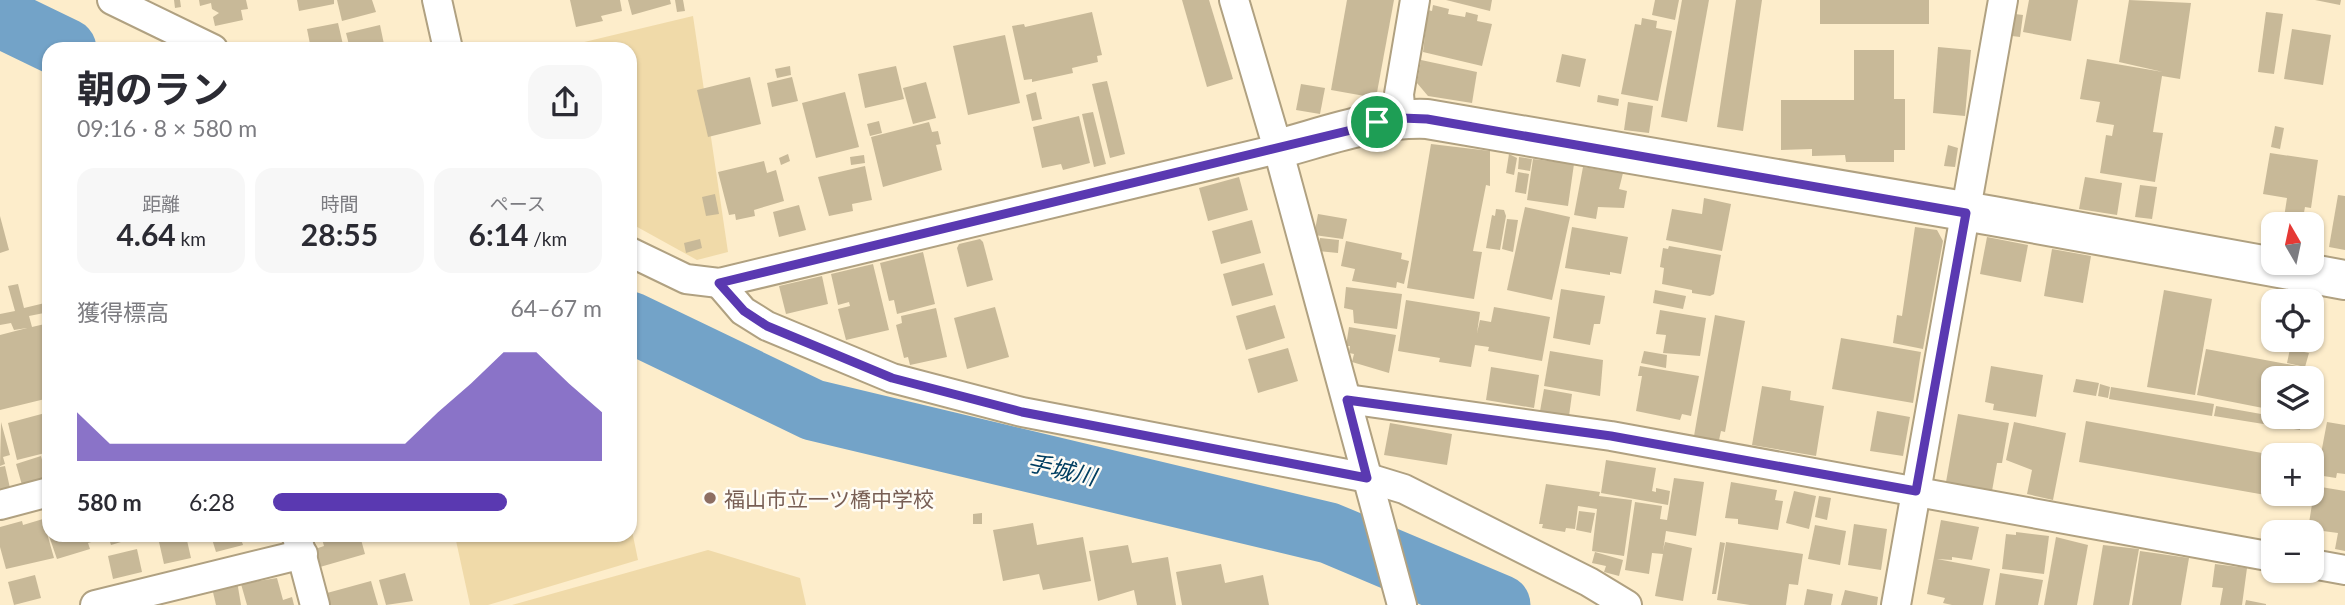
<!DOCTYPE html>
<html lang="ja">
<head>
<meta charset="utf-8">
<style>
	:root { --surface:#fff; --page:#f7f7f7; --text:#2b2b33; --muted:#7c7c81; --accent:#5a39b1 }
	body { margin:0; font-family:Lato,"Noto Sans JP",sans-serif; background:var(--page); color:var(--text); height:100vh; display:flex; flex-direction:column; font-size:26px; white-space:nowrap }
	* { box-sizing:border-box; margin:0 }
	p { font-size:23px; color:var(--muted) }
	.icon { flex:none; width:38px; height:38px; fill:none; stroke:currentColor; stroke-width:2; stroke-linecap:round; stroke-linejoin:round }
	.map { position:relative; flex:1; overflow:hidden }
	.side { position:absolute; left:42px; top:42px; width:595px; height:500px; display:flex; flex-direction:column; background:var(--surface); border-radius:21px; box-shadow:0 2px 5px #0004 }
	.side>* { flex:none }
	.needle { width:46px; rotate:351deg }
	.fabs { position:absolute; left:2261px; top:212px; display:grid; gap:14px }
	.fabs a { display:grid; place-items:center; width:63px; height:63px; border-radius:14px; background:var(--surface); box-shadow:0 2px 5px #0004; font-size:35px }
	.pin { position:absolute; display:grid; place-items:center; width:60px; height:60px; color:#fff; margin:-30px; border:4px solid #fff; border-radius:50%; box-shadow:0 2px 7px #0007 }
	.round { display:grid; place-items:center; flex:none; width:74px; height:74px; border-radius:21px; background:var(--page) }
	.head { display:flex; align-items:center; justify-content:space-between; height:119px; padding:0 35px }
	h1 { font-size:38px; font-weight:700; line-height:52px }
	.figures { display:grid; grid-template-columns:repeat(3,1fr); gap:10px; height:119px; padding:7px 35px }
	.figures div { display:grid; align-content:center; border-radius:18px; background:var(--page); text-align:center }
	.figures b { font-size:30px; font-weight:700 }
	.figures small { font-size:19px; font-weight:400 }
	.figures p { font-size:19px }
	.chart { height:196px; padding:14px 35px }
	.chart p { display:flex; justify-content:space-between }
	.chart svg { width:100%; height:126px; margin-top:7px; fill:var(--accent); opacity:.7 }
	ul { padding:0 35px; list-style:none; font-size:23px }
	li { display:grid; grid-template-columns:112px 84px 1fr; align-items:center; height:52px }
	li i { height:18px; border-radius:9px; background:var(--accent) }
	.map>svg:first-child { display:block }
	.green { fill:#f0daa9 }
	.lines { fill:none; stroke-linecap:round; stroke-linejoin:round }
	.river { stroke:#73a3c8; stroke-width:61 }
	.building { fill:#c8b998 }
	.street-casing { stroke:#b0a181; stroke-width:32 }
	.secondary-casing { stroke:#b0a181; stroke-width:42 }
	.street { stroke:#fff; stroke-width:28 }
	.secondary { stroke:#fff; stroke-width:38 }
	.route-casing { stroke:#fff; stroke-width:14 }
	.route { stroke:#5a39b1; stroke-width:9 }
	.education-dot { fill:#8d6e63; stroke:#fffcf5; stroke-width:2.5 }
	.labels { text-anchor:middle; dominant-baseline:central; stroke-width:5; stroke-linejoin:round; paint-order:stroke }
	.education-label { font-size:21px; fill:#785e54; stroke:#fffcf5; text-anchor:start }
	.water-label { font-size:23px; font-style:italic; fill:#003e61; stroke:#fffcf5 }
</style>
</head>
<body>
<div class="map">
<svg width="2345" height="605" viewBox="0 0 2345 605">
	<rect width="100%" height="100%" fill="#fdedcb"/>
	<g class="green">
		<polygon points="693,16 728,252 697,260 630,223 630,49 555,49"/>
		<polygon points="630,521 638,560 488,605 470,605 455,536 630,536"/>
		<polygon points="708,550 800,578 806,605 512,605"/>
	</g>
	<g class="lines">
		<g class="river">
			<polyline points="0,17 66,49"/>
			<polyline points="630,322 813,410 1329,533 1500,605"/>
		</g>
	</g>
	<g class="building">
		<polygon points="174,0 180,0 181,7 175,8"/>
		<polygon points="199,0 246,0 248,9 241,10 243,20 215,26 213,17 219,13 212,9 211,3 200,6"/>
		<polygon points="297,0 334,0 334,4 299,11"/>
		<polygon points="337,0 372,0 376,12 342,21"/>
		<polygon points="570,0 620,0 622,11 601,16 603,21 576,27"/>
		<polygon points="628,0 670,0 671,4 632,15"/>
		<polygon points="675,0 683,0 685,11 677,12"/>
		<polygon points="1182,0 1209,0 1233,79 1207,87"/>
		<polygon points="1347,0 1394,0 1376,98 1331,90"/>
		<polygon points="1446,0 1492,0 1490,11"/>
		<polygon points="1655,0 1679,0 1675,20 1652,15"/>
		<polygon points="1682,0 1709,0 1687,122 1661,117"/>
		<polygon points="1736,0 1762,0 1743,131 1717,127"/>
		<rect x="1820" y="0" width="109" height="24"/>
		<polygon points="2029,0 2078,0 2071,41 2023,32"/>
		<polygon points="2129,0 2191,3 2180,79 2162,76 2153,132 2163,133 2155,182 2100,173 2106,135 2112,136 2114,125 2096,122 2100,102 2080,99 2087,59 2163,72 2119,62"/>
		<polygon points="2315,0 2341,0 2340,5"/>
		<polygon points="1433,5 1449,9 1448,14 1465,17 1466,12 1478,15 1477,21 1492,24 1482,66 1423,52 1428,10 1432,11"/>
		<polygon points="1092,12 1102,55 1097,56 1098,62 1072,68 1073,73 1032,82 1032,79 1024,80 1012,26 1024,24 1025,27"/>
		<polygon points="2266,12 2283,14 2274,74 2258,72"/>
		<polygon points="2015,14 2023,15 2020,37 2012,36"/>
		<polygon points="1642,18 1657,21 1656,28 1672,31 1658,101 1621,94 1635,24 1641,25"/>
		<polygon points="338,23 344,49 311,49 307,29"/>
		<polygon points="380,25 385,49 350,49 346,33"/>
		<polygon points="2292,29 2331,35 2323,85 2284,79"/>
		<polygon points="1005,35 1020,103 968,115 953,46"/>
		<polygon points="1938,47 1971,50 1965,116 1933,113"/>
		<polygon points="1854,50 1894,50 1894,99 1905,99 1905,150 1894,150 1894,162 1846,162 1845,155 1812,156 1812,149 1781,150 1781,100 1854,100"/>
		<polygon points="1562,54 1586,59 1580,87 1556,82"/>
		<polygon points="1421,60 1477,72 1472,103 1428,96 1417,83"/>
		<polygon points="790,66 791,75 777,78 775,69"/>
		<polygon points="896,66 904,99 865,108 858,74"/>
		<polygon points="750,77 761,124 708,137 697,90"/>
		<polygon points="792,77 798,101 772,107 767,83"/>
		<polygon points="1107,81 1125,154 1110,158 1092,84"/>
		<polygon points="926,82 936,118 913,124 903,88"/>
		<polygon points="1301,84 1325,88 1320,114 1296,110"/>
		<polygon points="845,92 859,147 816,158 802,103"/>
		<polygon points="1036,92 1042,119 1032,121 1026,95"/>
		<polygon points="1598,95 1619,99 1618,106 1597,102"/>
		<polygon points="1628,102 1653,106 1649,133 1624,130"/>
		<polygon points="1093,112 1106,164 1094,167 1082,114"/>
		<polygon points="1079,116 1090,163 1063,170 1061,164 1042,168 1033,127"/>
		<polygon points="879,121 882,133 870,136 867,124"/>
		<polygon points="929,122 932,132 938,131 941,144 936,145 942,170 883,187 871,137"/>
		<polygon points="2275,126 2284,128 2280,149 2271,147"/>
		<polygon points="1431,144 1490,151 1490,186 1486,185 1473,251 1482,252 1474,299 1407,288"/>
		<polygon points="1948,145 1958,148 1955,167 1944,166"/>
		<polygon points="2270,153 2318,160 2311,208 2305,207 2302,224 2283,224 2287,198 2263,194"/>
		<polygon points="788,154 790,161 781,165 779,158"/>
		<polygon points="1509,154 1517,158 1514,175 1506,173"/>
		<polygon points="864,155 865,163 851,165 850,157"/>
		<polygon points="1519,157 1532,159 1530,171 1518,169"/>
		<polygon points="1533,159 1574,164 1568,206 1527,200"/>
		<polygon points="764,161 767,173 776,170 784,201 754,210 755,216 736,220 735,214 729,215 718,172"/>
		<polygon points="865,166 872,200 852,204 853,211 829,216 818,177"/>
		<polygon points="1583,167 1623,173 1619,189 1627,191 1624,208 1598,207 1596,219 1574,215"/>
		<polygon points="1518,172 1529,174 1526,194 1515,192"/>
		<polygon points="1239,177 1248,210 1208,221 1199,188"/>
		<polygon points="2085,177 2122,183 2117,215 2079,209"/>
		<polygon points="2140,185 2157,187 2152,219 2135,217"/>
		<polygon points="715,194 719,214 706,216 702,197"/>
		<polygon points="2338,195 2345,196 2345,250 2329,247"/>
		<polygon points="1704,198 1731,204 1722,251 1666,240 1672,209 1702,214"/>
		<polygon points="799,205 806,230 779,237 773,212"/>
		<polygon points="1525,207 1570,217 1552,300 1507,290"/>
		<polygon points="1496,209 1504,210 1506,216 1500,250 1486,248 1492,215 1495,216"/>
		<polygon points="1318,214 1347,219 1343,239 1314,235"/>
		<polygon points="0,216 9,250 0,253"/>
		<polygon points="1507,219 1518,220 1513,252 1502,249"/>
		<polygon points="1252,220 1261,253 1221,264 1212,231"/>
		<polygon points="1572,227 1628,237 1621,274 1610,272 1610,275 1565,268"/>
		<polygon points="1915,227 1937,230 1943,241 1923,349 1893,343 1897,315 1902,316"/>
		<polygon points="1987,237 2028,245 2021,282 1980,274"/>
		<polygon points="1320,238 1339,240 1338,253 1318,251"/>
		<polygon points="700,239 702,248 686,253 684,243"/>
		<polygon points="980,239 983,242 993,280 967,287 957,248 959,244"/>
		<polygon points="1346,241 1402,253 1401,259 1409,261 1404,284 1397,282 1396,288 1352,281 1355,269 1341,266"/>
		<polygon points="1669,246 1721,255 1714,294 1710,296 1692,293 1692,290 1662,284 1664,268 1660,267 1663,248 1668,249"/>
		<polygon points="2052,249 2091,256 2083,303 2044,296"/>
		<polygon points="923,252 935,304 897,314 894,300 889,301 880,263"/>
		<polygon points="1264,263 1273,295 1232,306 1223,274"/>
		<polygon points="873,264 889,330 846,340 838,309 850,306 849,302 838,305 831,274"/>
		<polygon points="822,276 828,304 786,314 779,286"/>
		<polygon points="18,284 24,308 49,302 49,312 29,316 32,327 49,323 49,398 0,410 0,335 27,328 14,330 11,323 0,325 0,314 15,311 8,286"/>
		<polygon points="1346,287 1402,294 1397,329 1354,323 1353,310 1344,308"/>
		<polygon points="1561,289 1605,296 1600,324 1594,324 1590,345 1553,338"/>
		<polygon points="1655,290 1686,296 1683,309 1653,303"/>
		<polygon points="2164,290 2212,299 2195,395 2147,387"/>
		<polygon points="1406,300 1480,312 1477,333 1480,320 1491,322 1494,307 1550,317 1542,361 1488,351 1489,347 1475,345 1471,367 1439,362 1440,358 1398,351"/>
		<polygon points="1275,305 1285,338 1246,350 1236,316"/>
		<polygon points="995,307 1009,357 967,369 954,318"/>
		<polygon points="936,308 947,357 910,365 908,357 904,358 896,325 902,323 901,316"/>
		<polygon points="1660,310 1706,318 1700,356 1663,353 1666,335 1656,334"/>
		<polygon points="1715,315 1745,321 1725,432 1721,431 1719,440 1694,436"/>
		<polygon points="1349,327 1396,335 1389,373 1352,362 1354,354 1349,353 1350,346 1346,346"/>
		<polygon points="1841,338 1921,352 1913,403 1832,389"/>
		<polygon points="1288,348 1298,381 1258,393 1248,359"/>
		<polygon points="2206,349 2303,367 2300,378 2273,378 2273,410 2197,395"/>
		<polygon points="2290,349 2309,353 2305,367 2287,363"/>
		<polygon points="1550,351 1603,360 1600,396 1544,386"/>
		<polygon points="1644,351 1667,355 1666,368 1641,363"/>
		<polygon points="1640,366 1699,376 1691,416 1682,414 1680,420 1636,411 1642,376 1638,376"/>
		<polygon points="1991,366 2043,375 2036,417 1993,410 1994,404 1985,402"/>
		<polygon points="1491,367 1539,375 1534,408 1486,400"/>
		<polygon points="2076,379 2099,383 2096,396 2073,392"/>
		<polygon points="2100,384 2110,387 2108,398 2098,396"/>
		<polygon points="1762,386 1791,391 1790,400 1824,406 1816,456 1752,445"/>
		<polygon points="2111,387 2214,404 2212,416 2109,399"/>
		<polygon points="1544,389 1572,394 1569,416 1540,411"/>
		<polygon points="2216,406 2301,421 2300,430 2214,416"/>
		<polygon points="1877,411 1910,417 1903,456 1870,451"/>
		<polygon points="49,412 49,452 17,460 8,423"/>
		<polygon points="1958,414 2009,423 2002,463 1997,463 1992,491 1946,482"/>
		<polygon points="2086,421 2273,455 2273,494 2295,494 2294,500 2079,462"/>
		<polygon points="1,422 10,455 3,457 5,464 0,466"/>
		<polygon points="2014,422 2066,433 2053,500 2027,494 2032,470 2006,460"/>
		<polygon points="2327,422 2345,425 2345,474 2337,473 2336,478 2317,475"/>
		<polygon points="1390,423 1452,434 1447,465 1384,455"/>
		<polygon points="41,456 47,478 22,485 16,464"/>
		<polygon points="1606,460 1656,468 1652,491 1656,492 1656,488 1670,491 1668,505 1601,493"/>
		<polygon points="5,466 10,488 0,490 0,467"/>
		<polygon points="1674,478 1704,482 1696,536 1666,531 1663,551 1665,542 1692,548 1683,601 1655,596 1663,554 1652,553 1649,574 1625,570 1635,502 1662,506 1660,519 1667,520"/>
		<polygon points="1731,482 1777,490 1775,500 1783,501 1778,530 1738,524 1738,519 1725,518"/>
		<polygon points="1546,484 1600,492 1599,496 1632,500 1624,556 1592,551 1597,509 1578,506 1575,529 1566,528 1565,532 1542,528 1543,524 1539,524"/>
		<polygon points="2315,486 2345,491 2345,551 2335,549 2338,533 2308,529"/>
		<polygon points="1794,491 1816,496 1809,529 1786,523"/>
		<polygon points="1819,496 1831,498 1827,520 1815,517"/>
		<polygon points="1579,511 1595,513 1591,533 1576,530"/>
		<polygon points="982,513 982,524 973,524 973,514"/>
		<polygon points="43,519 54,558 6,569 0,547 0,527 22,521 23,525"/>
		<polygon points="1941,520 1979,527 1972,560 1952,557 1952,560 1937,559 1990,569 1983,605 1952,605 1943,603 1945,598 1927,594"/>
		<polygon points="1033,523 1037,545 1083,537 1091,581 1043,590 1039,574 1003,581 993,530"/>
		<polygon points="1854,524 1887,529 1881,570 1848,565"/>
		<polygon points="1815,525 1846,531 1840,565 1808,559"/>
		<polygon points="2016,532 2049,536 2044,574 2002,569 2006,534 2016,535"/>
		<polygon points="49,536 97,536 98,540 88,543 90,549 57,559"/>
		<polygon points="108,536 130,536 131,539 111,545"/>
		<polygon points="186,536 191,558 164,564 159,542"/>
		<polygon points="211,536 240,536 243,545 216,552"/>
		<polygon points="315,536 360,536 365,554 320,567 315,549 324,546 322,539 316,541"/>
		<polygon points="2056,537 2088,545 2077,605 2044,605"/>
		<polygon points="1720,542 1725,543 1716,594 1712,594"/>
		<polygon points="1726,542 1803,554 1798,585 1789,584 1786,605 1750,605 1717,600"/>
		<polygon points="1128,545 1132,563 1168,557 1176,605 1137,605 1134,590 1098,601 1089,551"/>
		<polygon points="2103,545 2139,549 2129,605 2093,605"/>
		<polygon points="137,549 142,572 113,579 108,556"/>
		<polygon points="2140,551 2189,558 2181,605 2132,605"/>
		<polygon points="1595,552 1623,560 1619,576 1604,572 1606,566 1592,563"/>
		<polygon points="1221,564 1225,583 1263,575 1269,605 1182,605 1176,572"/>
		<polygon points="2215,564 2247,568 2242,605 2220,605 2223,588 2212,587"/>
		<polygon points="405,573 413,601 386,605 379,580"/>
		<polygon points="2000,573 2043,580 2038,605 1995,605"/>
		<polygon points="35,575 41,598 14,605 8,582"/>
		<polygon points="277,578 283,600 292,597 294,605 247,605 241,584"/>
		<polygon points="237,581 241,605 216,605 212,588"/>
		<polygon points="371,581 378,605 330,605 327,593"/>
		<polygon points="1807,589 1833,594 1831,605 1804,605"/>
		<polygon points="1845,590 1878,597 1877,605 1841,605"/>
		<polygon points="2246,600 2266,604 2266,605 2245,605"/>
	</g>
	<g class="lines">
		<g class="street-casing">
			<g id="street">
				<polyline points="112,0 213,49"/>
				<polyline points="437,0 448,49"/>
				<polyline points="1234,0 1278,149 1402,605"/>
				<polyline points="1401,118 1399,94 1415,0"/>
				<polyline points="630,252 686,279 719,283 1278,149"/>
				<polyline points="719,283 743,311 767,326 892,378 1022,412 1368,478 1404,489 1589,582 1627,605"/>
				<polyline points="1347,399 1611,436 2273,557"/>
				<polyline points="0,505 49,492"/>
				<polyline points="297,537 315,605"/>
				<polyline points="2312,564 2345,570"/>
				<polyline points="95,605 303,554"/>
				<polyline points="1896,605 2003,0"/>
			</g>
		</g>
		<g class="secondary-casing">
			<path id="secondary" d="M1278,149c49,-13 98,-32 149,-30l566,97 352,64"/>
		</g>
		<use href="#street" class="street"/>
		<use href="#secondary" class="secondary"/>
	</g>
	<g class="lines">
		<g class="route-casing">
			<polygon id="route" points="1401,118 1427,119 1966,213 1916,491 1611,436 1347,400 1367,478 1022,412 892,378 767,326 744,311 719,283"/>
		</g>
		<use href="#route" class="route"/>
	</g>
	<circle class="education-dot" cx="710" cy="498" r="7"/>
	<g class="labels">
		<g class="education-label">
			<text x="724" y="498">福山市立一ツ橋中学校</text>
		</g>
		<g class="water-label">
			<text transform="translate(1062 469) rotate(13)">手城川</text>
		</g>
	</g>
</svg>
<div class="fabs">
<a><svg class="needle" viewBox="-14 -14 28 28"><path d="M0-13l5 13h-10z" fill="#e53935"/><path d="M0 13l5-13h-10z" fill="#7c7c81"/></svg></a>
<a><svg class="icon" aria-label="locate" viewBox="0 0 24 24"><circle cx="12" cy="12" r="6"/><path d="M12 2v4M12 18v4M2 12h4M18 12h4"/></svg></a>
<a><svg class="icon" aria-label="layers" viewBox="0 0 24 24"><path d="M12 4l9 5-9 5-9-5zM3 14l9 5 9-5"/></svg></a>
<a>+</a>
<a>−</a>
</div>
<div class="pin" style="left:1377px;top:122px;background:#1e9e55"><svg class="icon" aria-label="arrive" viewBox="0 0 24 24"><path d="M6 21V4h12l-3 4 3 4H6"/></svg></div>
<section class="side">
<div class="head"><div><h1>朝のラン</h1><p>09:16 · 8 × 580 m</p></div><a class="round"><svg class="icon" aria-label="share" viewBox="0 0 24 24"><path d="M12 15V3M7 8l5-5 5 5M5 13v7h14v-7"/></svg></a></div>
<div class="figures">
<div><p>距離</p><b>4.64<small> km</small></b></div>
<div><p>時間</p><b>28:55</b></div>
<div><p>ペース</p><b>6:14<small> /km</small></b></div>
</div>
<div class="chart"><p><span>獲得標高</span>64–67 m</p>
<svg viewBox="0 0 160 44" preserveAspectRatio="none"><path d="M0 44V27L10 38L20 38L30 38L40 38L50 38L60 38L70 38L80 38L90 38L100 38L110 27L120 17L130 6L140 6L150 17L160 27V44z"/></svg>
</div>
<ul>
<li><b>580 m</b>6:28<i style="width:71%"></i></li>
</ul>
</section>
</div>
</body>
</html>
